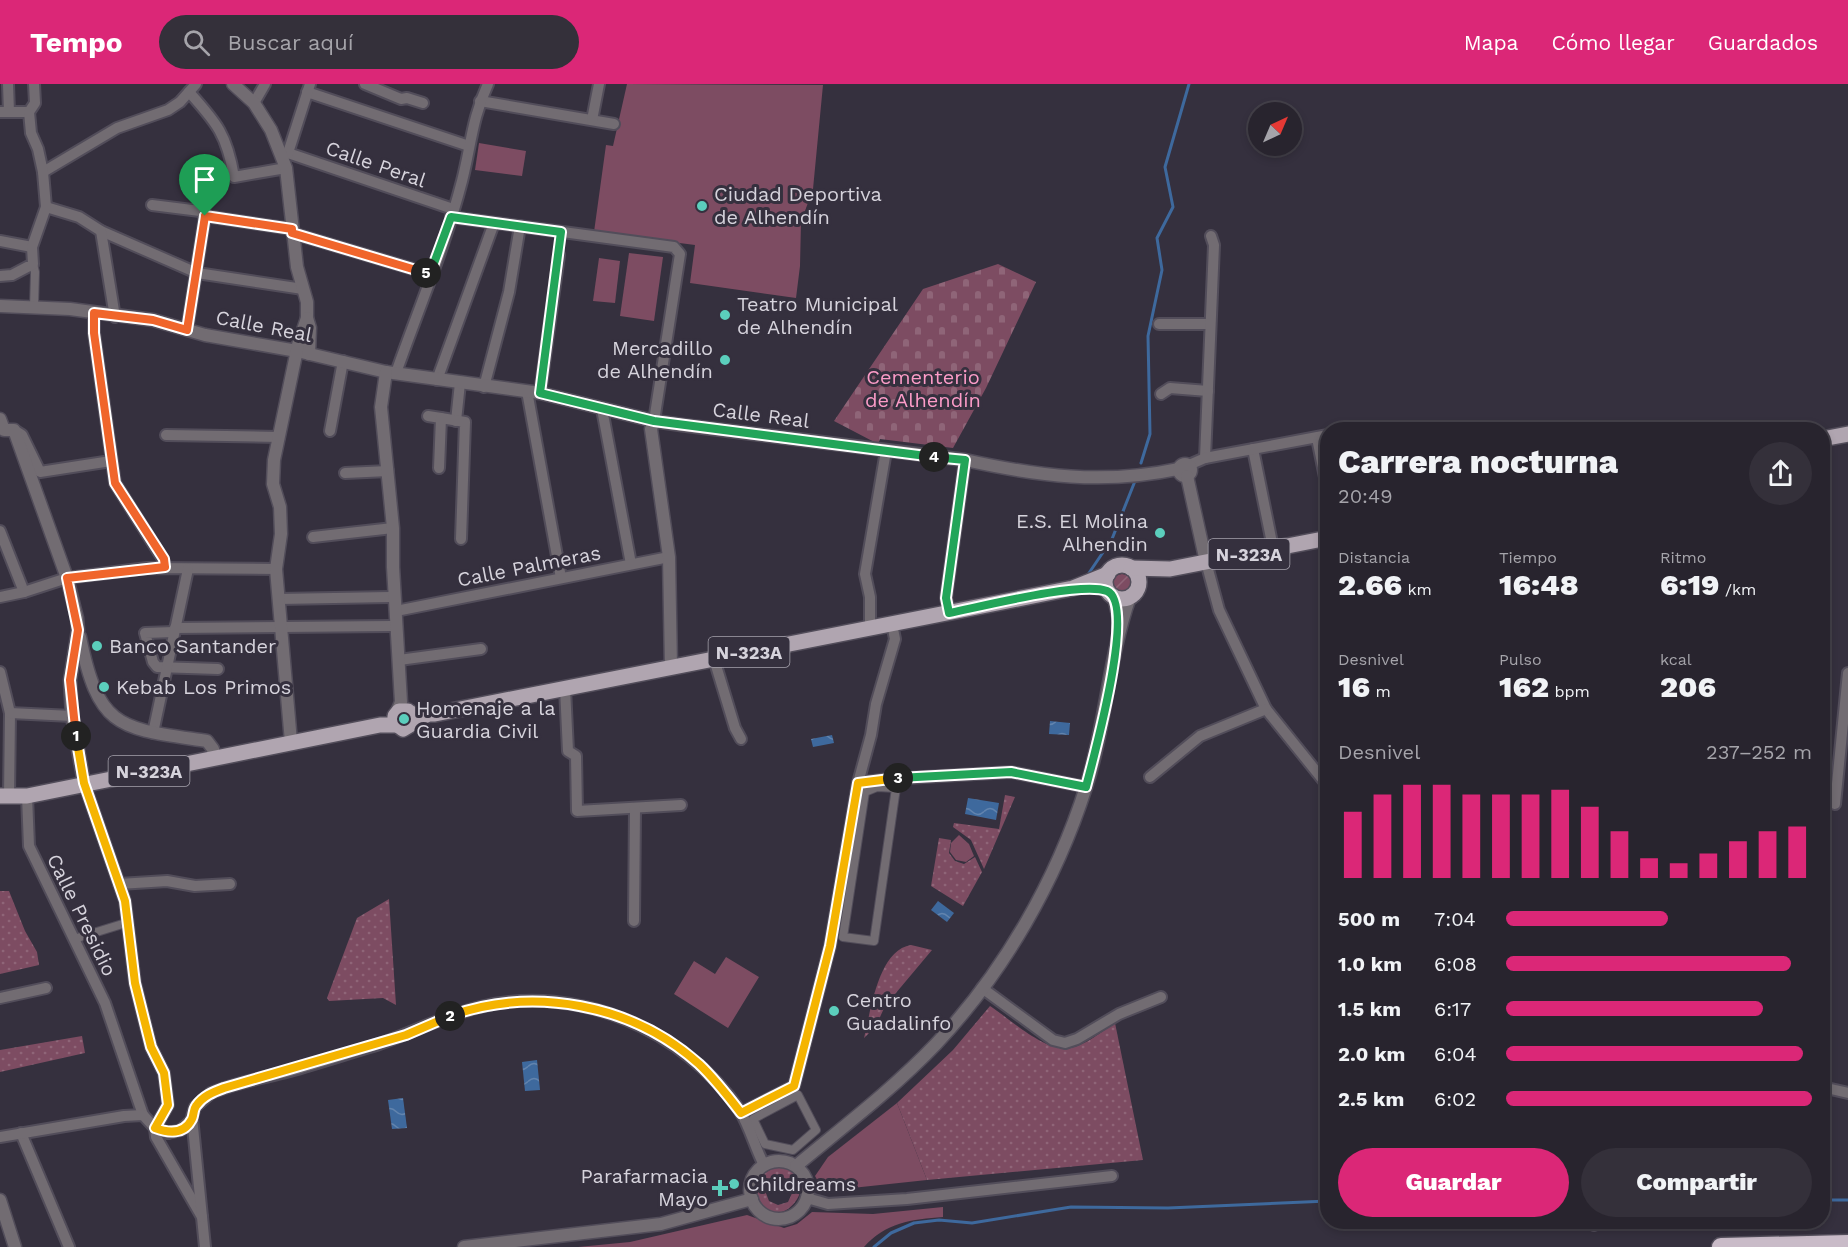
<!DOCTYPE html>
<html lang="es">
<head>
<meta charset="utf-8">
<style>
	:root { --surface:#28242e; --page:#34303a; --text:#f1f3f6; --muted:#a5a4aa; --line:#44414a; --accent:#db2777 }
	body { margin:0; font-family:"Work Sans",sans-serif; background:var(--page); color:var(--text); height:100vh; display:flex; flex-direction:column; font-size:22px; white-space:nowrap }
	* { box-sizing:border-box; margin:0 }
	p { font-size:20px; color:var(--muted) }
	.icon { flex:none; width:33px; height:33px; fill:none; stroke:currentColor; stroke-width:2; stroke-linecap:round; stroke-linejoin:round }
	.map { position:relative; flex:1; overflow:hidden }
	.drawer { position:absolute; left:1320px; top:338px; width:510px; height:807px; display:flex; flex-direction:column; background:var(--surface); border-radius:24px; box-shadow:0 3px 9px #0003,0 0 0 2px var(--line) }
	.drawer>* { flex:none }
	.needle { width:39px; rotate:44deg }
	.buttons { position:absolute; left:1248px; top:18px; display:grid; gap:12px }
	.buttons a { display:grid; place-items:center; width:54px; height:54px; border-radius:50%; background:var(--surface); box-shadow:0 3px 9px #0003,0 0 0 2px var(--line); font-size:30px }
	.pin { position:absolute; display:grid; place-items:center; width:51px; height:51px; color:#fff; margin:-62px -26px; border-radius:50% 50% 50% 0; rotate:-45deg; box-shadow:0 0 6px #0007 }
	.pin .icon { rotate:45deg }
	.km { position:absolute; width:30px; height:30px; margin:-15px; border-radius:50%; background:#222; color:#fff; font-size:16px; line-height:30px; text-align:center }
	.round { display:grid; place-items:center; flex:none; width:63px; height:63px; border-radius:32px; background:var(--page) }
	.overview { display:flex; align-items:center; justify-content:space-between; height:102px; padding:0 18px }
	h1 { font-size:33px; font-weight:800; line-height:45px }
	.metrics { display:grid; grid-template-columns:repeat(3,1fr); gap:9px; height:102px; padding:6px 18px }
	.metrics div { display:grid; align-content:center }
	.metrics b { font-size:30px; font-weight:800 }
	.metrics small { font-size:16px; font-weight:400 }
	.metrics p { font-size:16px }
	.chart { height:168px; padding:12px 18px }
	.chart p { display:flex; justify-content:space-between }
	.chart svg { width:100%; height:108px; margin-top:6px; stroke:var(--accent); stroke-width:6 }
	.cta { display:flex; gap:12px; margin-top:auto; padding:12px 18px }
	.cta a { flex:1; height:69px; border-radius:36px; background:var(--accent); color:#fff; font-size:24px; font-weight:800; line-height:69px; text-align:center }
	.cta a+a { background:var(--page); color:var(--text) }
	ul { padding:0 18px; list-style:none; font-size:20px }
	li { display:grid; grid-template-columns:96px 72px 1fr; align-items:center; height:45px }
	li i { height:15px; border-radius:8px; background:var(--accent) }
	header { display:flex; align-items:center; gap:36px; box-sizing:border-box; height:84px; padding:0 30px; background:var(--accent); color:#fff }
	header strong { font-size:28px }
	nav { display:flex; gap:33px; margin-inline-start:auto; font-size:21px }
	.search { width:420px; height:54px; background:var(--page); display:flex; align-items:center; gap:15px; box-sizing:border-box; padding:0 21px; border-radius:33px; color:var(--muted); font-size:22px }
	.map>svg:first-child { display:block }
	.grass { fill:url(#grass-dots); fill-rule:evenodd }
	.cemetery { fill:url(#cemetery-stones) }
	.park { fill:#7d4c62 }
	.garden { fill:url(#garden-furrows) }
	.water { fill:url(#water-waves) }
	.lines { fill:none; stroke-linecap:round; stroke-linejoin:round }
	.stream { stroke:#3e699d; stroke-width:3 }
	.pedestrian-casing { stroke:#524d5a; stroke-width:10 }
	.minor-casing { stroke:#524d5a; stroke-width:14 }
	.tertiary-casing { stroke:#524d5a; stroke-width:15 }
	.primary-casing { stroke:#524d5a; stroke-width:18 }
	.motorway-casing { stroke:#524d5a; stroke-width:21 }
	.pedestrian { stroke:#726c72; stroke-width:8 }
	.minor { stroke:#726c72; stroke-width:10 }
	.tertiary { stroke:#726c72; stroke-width:12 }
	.primary { stroke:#b0a5b0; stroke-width:15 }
	.motorway { stroke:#c9bbc8; stroke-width:18 }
	.split-1-casing { stroke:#fff; stroke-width:12 }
	.split-2-casing { stroke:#fff; stroke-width:12 }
	.split-3-casing { stroke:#fff; stroke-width:12 }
	.split-4-casing { stroke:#fff; stroke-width:12 }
	.split-5-casing { stroke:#fff; stroke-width:12 }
	.split-6-casing { stroke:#fff; stroke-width:12 }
	.split-1 { stroke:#f0652b; stroke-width:8 }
	.split-2 { stroke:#f5b400; stroke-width:8 }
	.split-3 { stroke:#f5b400; stroke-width:8 }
	.split-4 { stroke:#22a559; stroke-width:8 }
	.split-5 { stroke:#22a559; stroke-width:8 }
	.split-6 { stroke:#f0652b; stroke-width:8 }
	.poi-dot { fill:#5bcebc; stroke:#35303e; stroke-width:2 }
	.labels { text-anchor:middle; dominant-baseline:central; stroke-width:6; stroke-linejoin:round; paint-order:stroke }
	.shield { fill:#35303e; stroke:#a6a2ad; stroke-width:1.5 }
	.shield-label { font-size:18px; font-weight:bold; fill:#d6d3dc }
	.street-label { font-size:20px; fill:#d6d3dc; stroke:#35303e }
	.poi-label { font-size:20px; fill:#d6d3dc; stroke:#35303e; text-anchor:start }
	.park-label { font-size:20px; fill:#fc9cc8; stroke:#35303e }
</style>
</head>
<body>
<header>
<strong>Tempo</strong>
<div class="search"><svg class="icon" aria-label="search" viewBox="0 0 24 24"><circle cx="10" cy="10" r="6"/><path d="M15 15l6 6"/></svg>Buscar aquí</div>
<nav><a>Mapa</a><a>Cómo llegar</a><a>Guardados</a></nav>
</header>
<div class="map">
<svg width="1848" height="1163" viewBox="0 0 1848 1163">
	<defs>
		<pattern id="grass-dots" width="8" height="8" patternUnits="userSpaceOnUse" patternTransform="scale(1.5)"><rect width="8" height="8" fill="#7d4c62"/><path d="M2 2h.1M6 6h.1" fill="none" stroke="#8f6578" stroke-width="1.8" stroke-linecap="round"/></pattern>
		<pattern id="cemetery-stones" width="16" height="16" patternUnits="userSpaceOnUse" patternTransform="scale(1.5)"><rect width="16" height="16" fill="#7d4c62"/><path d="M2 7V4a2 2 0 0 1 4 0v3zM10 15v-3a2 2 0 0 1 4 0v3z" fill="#8f6578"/></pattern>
		<pattern id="garden-furrows" width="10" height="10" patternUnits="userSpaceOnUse" patternTransform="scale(1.5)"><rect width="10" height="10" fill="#7d4c62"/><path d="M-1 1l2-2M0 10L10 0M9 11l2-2" fill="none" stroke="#8f6578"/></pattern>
		<pattern id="water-waves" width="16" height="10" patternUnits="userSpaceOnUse" patternTransform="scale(1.5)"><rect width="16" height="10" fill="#3e699d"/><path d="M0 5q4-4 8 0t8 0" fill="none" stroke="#6284ae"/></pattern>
	</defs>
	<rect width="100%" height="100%" fill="#35303e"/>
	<g class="grass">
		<polygon points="1005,711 1015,713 984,785 971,756 953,743 954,739 999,745"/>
		<polygon points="939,754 951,756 949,769 955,777 964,780 975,773 982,788 963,822 931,802"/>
		<polygon points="0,807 9,807 25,847 37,868 39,881 0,890"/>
		<polygon points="389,815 396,921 383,914 329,917 327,914 357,834"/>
		<path d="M911,861l21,5 -47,56 -9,20 -12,12c7,-27 14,-88 47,-93z"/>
		<path d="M990,922c20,13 56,47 80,42 16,-3 31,-16 45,-25l28,137 -216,20 -30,-77 56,-53z"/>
		<polygon points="82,952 85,969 0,988 0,966"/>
		<path d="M776,1083c55,3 5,75 -17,32 -8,-14 3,-27 17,-32zM777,1091l13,5 4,9 -6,13 -10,3 -9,-4 -5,-13 4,-9z"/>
	</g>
	<polygon class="cemetery" points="998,180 1036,198 986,304 953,364 880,355 878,360 834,337 923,205"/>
	<g class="park">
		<polygon points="627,0 823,1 813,105 801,138 800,182 796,214 690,199 695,161 594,148 606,61 613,62"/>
		<polygon points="479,59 526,67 522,92 475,86"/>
		<polygon points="629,169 663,173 654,237 620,232"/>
		<polygon points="599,174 620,177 615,219 593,217"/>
		<polygon points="959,751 969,760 974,772 966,778 956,776 950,768 951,759"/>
		<polygon points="726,873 759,893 728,944 674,910 694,877 715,890"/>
		<polygon points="897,1019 927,1096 852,1104 820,1101 815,1092 828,1073"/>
		<path d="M943,1123v10c-31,2 -58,6 -79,30h-286l52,-5 117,-27 37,13 13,-4 15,-12 61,2z"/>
	</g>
	<circle class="garden" cx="1122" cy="499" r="9"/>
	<g class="water">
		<polygon points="1050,637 1070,639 1069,651 1049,650"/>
		<polygon points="832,651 834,659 813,663 811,655"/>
		<polygon points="968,714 999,719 996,736 965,730"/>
		<polygon points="938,817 954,829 947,838 931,826"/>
		<polygon points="537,976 540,1006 525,1007 522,978"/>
		<polygon points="403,1014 407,1044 392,1045 388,1016"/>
	</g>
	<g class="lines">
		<g class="stream">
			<polyline points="1141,379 1150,350 1148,252 1162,186 1157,154 1173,123 1165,83 1189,0"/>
			<polyline points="1089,489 1112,455 1135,397"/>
			<polyline points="1822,1116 1848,1116"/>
			<polyline points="874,1163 891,1149 914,1139 939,1136 972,1139 1071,1123 1168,1124 1328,1117"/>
		</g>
		<g class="pedestrian-casing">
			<g id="pedestrian">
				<polyline points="559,171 561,148"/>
				<polyline points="33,180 35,188 34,223"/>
				<polygon points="877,703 896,704 874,857 843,853 865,708"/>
				<polyline points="74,855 129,838"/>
				<polygon points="798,1011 816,1046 793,1066 765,1060 753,1035"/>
			</g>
		</g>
		<g class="minor-casing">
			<g id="minor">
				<polyline points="8,0 9,28"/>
				<polyline points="365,0 401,15 407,14 423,19"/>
				<path d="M189,8c28,31 38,43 45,85l52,-9"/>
				<polyline points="307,8 469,62"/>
				<polyline points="480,17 614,40"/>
				<polyline points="254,19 265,0"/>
				<polyline points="0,28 29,28"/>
				<polyline points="592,36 599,0"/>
				<polyline points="288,69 453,125"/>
				<polyline points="283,72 288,69 310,0"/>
				<polyline points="43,88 117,44 168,26 180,18 196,0"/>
				<polyline points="152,121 200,127 205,132 292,145"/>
				<polyline points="46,123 79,133 101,147 197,189 303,205"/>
				<polyline points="451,133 674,163 680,170 654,337"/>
				<polyline points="101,147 115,233"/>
				<polyline points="292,149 430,190"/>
				<polyline points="0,157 32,163"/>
				<polyline points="0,192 12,191 33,180 32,163 46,123 43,88 38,65 31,49 29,28 35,19 34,0"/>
				<polyline points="94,229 94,249 115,399 163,475 165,483"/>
				<polyline points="1159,240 1210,240"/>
				<polyline points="187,246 205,132"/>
				<path d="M396,289c22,-63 49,-126 66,-192 9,-35 10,-63 26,-97"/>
				<polyline points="437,296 494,139"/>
				<polyline points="484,303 509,208 520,142"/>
				<polyline points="527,307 561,494"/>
				<polyline points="540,309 559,171"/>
				<polyline points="1161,310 1170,304 1208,307"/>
				<polyline points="602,325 631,480"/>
				<polyline points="428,332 441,334"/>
				<polyline points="456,337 460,299"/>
				<polyline points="14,346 22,351 40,388 111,377"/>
				<polyline points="330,347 343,277"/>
				<polyline points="166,351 279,353"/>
				<polyline points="1317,354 1328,408"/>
				<polyline points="1253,365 1273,464"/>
				<polyline points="1205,374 1214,161 1211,152"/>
				<polyline points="1189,381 1205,374 1328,351"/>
				<polyline points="439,384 441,334 465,338 461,455"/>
				<polyline points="345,389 388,387"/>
				<polyline points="0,447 24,508"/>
				<polyline points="313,453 393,444"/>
				<polyline points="1206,478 1219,526 1266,625 1328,702"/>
				<polyline points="0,513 24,508 67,494 147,484 276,485"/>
				<polyline points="279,515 390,513"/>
				<polyline points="396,527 669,473"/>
				<polyline points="949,529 946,514 965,376"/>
				<polyline points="175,544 392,542"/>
				<polyline points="870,544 870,513 865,490 886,367"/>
				<polyline points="174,548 145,549 153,578 157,583 218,585"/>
				<polyline points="714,575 735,644 741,655"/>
				<polyline points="399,576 481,565"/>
				<polyline points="0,588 10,629 9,713"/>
				<polyline points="565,604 568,667 576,672 577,727 681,721"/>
				<polyline points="10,629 72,632"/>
				<polyline points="153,649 188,485"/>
				<polyline points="1150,693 1200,652 1266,625"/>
				<polyline points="84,699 125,817 135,899 151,963 164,989 168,1021 155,1044 156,1053 202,1133 205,1163"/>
				<polyline points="858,699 889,695 1011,688 1086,703"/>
				<polyline points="27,712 29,762 105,919 143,1031"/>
				<polyline points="1835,720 1848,589"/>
				<polyline points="119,800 167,797 195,802 230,800"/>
				<polyline points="634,837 635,724"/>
				<polyline points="982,904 1053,956 1065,959 1077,955 1119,930 1161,913"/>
				<polyline points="0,914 46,904"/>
				<polyline points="1822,1003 1848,1009"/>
				<polyline points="741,1029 794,1002 830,862 858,699 871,651 876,620 895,555 892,540"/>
				<polyline points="21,1049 69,1163"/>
				<polyline points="168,1049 181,1046 192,1036"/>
				<polyline points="0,1053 124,1032 143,1031 155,1044 168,1049"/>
				<polyline points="807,1114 828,1120 907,1115 1112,1092"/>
				<path d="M202,1133l-10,-100 3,-10 16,-14c26,-11 53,-15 79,-22 28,-8 56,-17 83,-25 37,-12 70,-30 107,-39 97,-24 205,23 260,104 10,16 15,37 24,54"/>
				<polyline points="1593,1137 1594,1141"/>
			</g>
		</g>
		<g class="tertiary-casing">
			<g id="tertiary">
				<polyline points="233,0 254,19 271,46 286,84 297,183 307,218 307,234 310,244 309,270"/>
				<path d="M0,222l70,3 83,11 52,15 92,16 89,21 154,21 114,28 28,4 283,35c73,16 138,25 213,9"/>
				<polyline points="386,288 381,323 393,444 393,483 401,618 397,628"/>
				<polyline points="0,335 4,346 14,346 67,494 77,534 78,546 70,596 72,632 84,699"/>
				<polyline points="654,337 651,345 669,473 671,583"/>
				<circle cx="1185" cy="386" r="6"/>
				<polyline points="1187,392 1206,478"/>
				<polyline points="1114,513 1120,540"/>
				<path d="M80,553c19,94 40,91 127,104l6,8 1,9"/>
				<polyline points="291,658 276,485 281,450 280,423 273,400 274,376 298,261 307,234"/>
				<circle cx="779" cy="1106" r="29"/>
				<path d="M796,1082c47,-39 97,-77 140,-122 68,-72 120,-163 150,-257 20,-62 22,-128 44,-190"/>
				<polyline points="0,1116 15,1163"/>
				<polyline points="464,1163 661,1140 752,1115"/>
			</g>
		</g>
		<g class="primary-casing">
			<g id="primary">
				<polyline points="1822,355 1848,350"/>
				<circle cx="1122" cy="498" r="17"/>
				<polyline points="1131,484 1170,485 1328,454"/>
				<polyline points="412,630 435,630 1073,504 1108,490"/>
				<polyline points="412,639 413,632 408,627 399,627 395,632 395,639 403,645 426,631"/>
				<polyline points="0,712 27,712 380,641 396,641"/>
			</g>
		</g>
		<g class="motorway-casing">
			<polyline id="motorway" points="1721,1163 1848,1160"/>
		</g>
		<use href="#pedestrian" class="pedestrian"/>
		<use href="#minor" class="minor"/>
		<use href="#tertiary" class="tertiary"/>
		<use href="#primary" class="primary"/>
		<use href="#motorway" class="motorway"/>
	</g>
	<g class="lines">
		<g class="split-1-casing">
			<polyline id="split-1" points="76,652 70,596 78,546 67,494 165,483 164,475 115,399 94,249 94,229 153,236 187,246 205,132"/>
		</g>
		<g class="split-2-casing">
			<path id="split-2" d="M76,652l8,47 41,118 10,82 16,64 13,26 4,32 -13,23c13,5 29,7 37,-9 2,-4 1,-9 4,-13 7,-10 17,-14 28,-18l182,-53 44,-19"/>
		</g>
		<g class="split-3-casing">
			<path id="split-3" d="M450,932c84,-30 182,-12 249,48 16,15 29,32 42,49l53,-27 36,-140 28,-163 40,-5"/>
		</g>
		<g class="split-4-casing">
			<path id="split-4" d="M898,694l113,-6 75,15c7,-28 51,-183 21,-196 -26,-10 -127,16 -158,22l-3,-15 19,-138 -31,-3"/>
		</g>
		<g class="split-5-casing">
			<polyline id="split-5" points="426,189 430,190 451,133 561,148 540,309 654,337 934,373"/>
		</g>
		<g class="split-6-casing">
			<polyline id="split-6" points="205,132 292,145 292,149 426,189"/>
		</g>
		<use href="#split-1" class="split-1"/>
		<use href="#split-2" class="split-2"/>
		<use href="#split-3" class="split-3"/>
		<use href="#split-4" class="split-4"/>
		<use href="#split-5" class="split-5"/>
		<use href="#split-6" class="split-6"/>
	</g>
	<g class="poi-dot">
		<circle cx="702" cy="122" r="6"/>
		<circle cx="725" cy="231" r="6"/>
		<circle cx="725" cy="276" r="6"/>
		<circle cx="1160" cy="449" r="6"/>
		<circle cx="97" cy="562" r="6"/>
		<circle cx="104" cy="603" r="6"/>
		<circle cx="404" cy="635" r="6"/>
		<circle cx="834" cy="927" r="6"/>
		<circle cx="734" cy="1100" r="6"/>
		<path d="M717 1095h6v6h6v6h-6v6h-6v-6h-6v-6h6z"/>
	</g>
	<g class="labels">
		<g class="shield">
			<rect x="1208.5" y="455" width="81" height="30" rx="4.5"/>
			<rect x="708.5" y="553" width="81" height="30" rx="4.5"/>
			<rect x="108.5" y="672" width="81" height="30" rx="4.5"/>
		</g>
		<g class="shield-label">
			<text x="1249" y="470">N-323A</text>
			<text x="749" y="568">N-323A</text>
			<text x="149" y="687">N-323A</text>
		</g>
		<g class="street-label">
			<text transform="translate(376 80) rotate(19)">Calle Peral</text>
			<text transform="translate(264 242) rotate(11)">Calle Real</text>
			<text transform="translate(761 331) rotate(7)">Calle Real</text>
			<text transform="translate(529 482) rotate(-11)">Calle Palmeras</text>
			<text transform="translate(82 831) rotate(64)">Calle Presidio</text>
		</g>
		<g class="poi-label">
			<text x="714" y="110">Ciudad Deportiva<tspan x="714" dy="23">de Alhendín</tspan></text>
			<text x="737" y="220">Teatro Municipal<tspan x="737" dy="23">de Alhendín</tspan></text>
			<text x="713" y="264" text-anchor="end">Mercadillo<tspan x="713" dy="23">de Alhendín</tspan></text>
			<text x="1148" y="437" text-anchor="end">E.S. El Molina<tspan x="1148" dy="23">Alhendin</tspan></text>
			<text x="109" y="562">Banco Santander</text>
			<text x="116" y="603">Kebab Los Primos</text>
			<text x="416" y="624">Homenaje a la<tspan x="416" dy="23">Guardia Civil</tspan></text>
			<text x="846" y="916">Centro<tspan x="846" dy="23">Guadalinfo</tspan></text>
			<text x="708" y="1092" text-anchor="end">Parafarmacia<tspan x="708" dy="23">Mayo</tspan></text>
			<text x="746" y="1100">Childreams</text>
		</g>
		<g class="park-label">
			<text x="923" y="293">Cementerio<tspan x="923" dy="23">de Alhendín</tspan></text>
		</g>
	</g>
</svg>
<div class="buttons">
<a><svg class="needle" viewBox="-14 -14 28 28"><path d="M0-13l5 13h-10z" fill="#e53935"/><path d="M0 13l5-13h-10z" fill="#a5a4aa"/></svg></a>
</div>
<div class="pin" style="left:205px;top:132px;background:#1e9e55"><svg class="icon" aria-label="arrive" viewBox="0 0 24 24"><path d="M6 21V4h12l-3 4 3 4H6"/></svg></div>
<b class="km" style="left:76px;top:652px">1</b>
<b class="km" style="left:450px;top:932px">2</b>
<b class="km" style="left:898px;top:694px">3</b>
<b class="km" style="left:934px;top:373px">4</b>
<b class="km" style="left:426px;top:189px">5</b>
<section class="drawer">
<div class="overview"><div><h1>Carrera nocturna</h1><p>20:49</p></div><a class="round"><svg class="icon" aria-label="share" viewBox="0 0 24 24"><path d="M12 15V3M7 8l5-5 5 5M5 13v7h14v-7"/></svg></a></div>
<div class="metrics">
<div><p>Distancia</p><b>2.66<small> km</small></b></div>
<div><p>Tiempo</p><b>16:48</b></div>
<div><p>Ritmo</p><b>6:19<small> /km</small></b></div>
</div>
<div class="metrics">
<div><p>Desnivel</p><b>16<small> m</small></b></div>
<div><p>Pulso</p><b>162<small> bpm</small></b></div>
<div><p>kcal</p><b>206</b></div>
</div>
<div class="chart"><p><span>Desnivel</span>237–252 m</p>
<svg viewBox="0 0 160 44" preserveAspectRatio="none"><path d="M5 44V17M15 44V10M25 44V6M35 44V6M45 44V10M55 44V10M65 44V10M75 44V8M85 44V15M95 44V25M105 44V36M115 44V38M125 44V34M135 44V29M145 44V25M155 44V23"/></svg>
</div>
<ul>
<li><b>500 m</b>7:04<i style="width:53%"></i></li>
<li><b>1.0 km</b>6:08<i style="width:93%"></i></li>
<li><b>1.5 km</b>6:17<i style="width:84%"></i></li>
<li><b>2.0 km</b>6:04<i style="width:97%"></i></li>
<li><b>2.5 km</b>6:02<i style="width:100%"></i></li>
</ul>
<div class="cta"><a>Guardar</a><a>Compartir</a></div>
</section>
</div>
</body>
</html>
